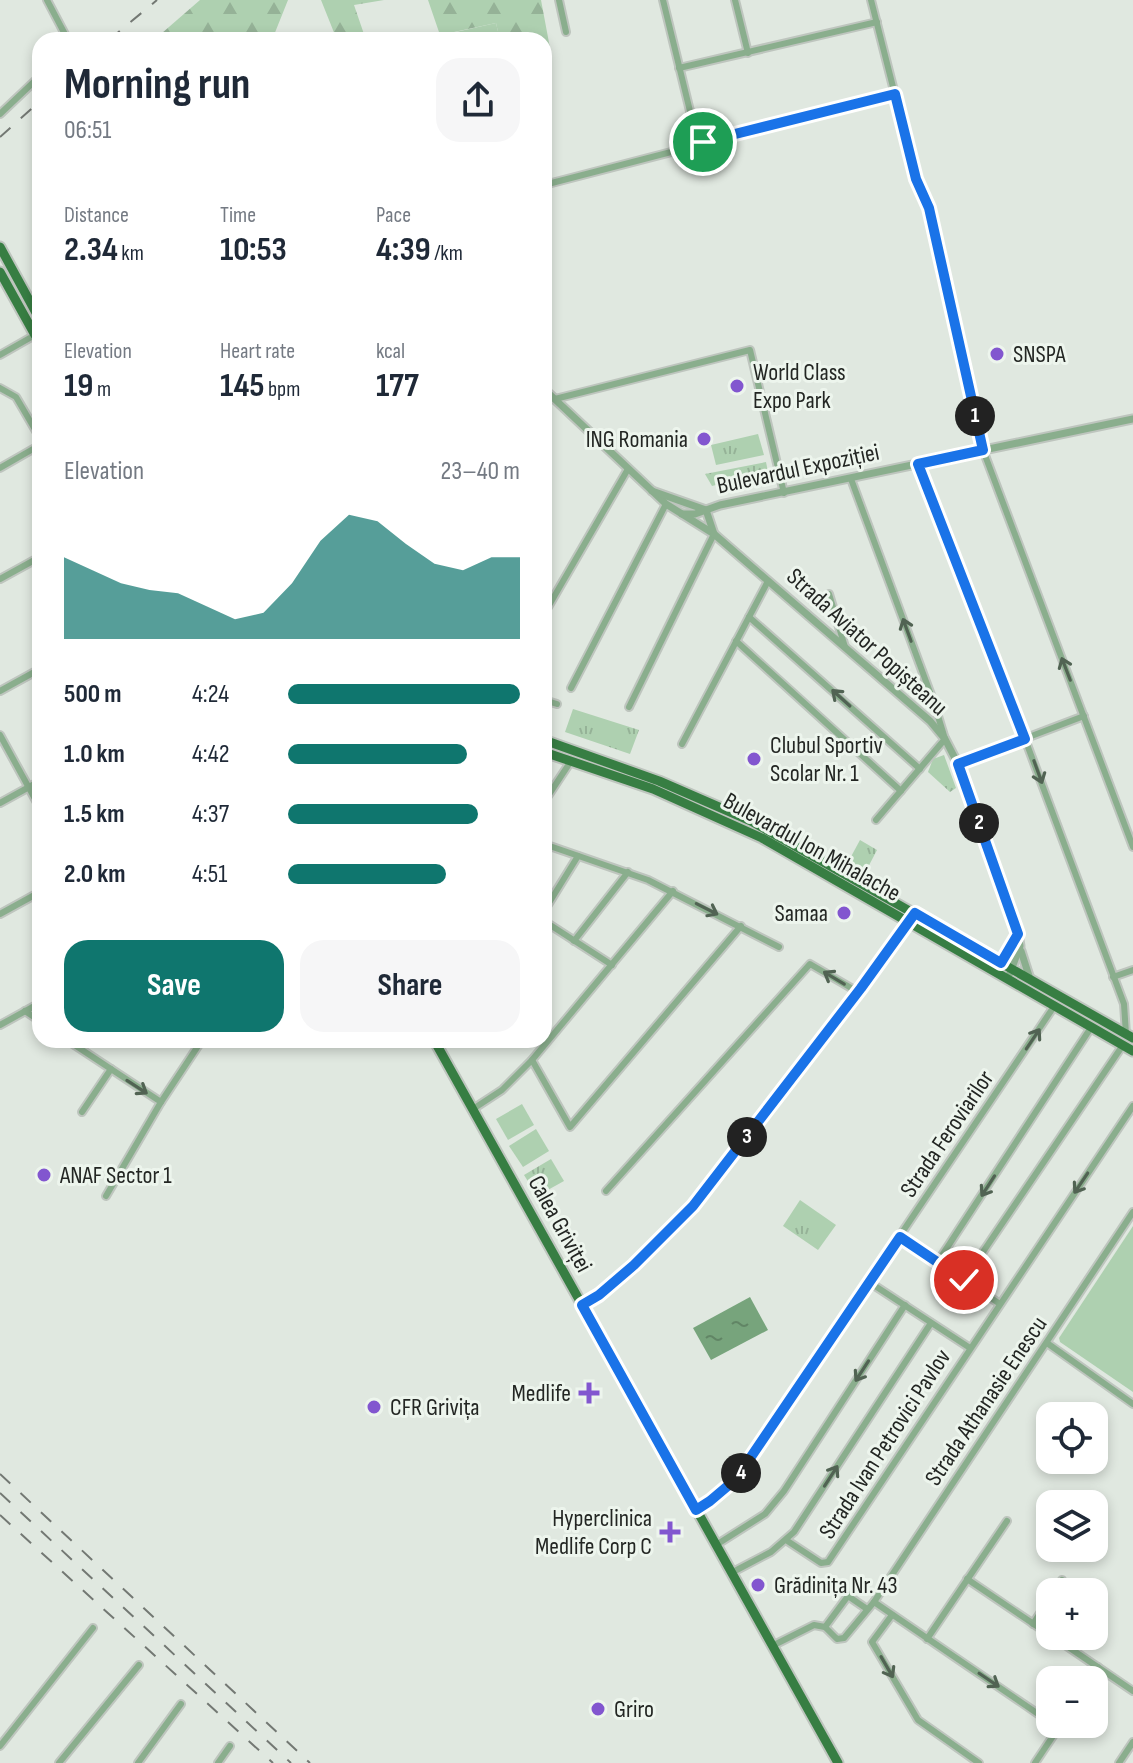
<!DOCTYPE html>
<html lang="en">
<head>
<meta charset="utf-8">
<style>
	:root { --surface:#fff; --page:#f6f6f7; --text:#1f2937; --muted:#747a83; --accent:#0f766e }
	body { margin:0; font-family:"Sofia Sans Condensed",sans-serif; background:var(--page); color:var(--text); height:100vh; display:flex; flex-direction:column; font-size:30px; white-space:nowrap }
	* { box-sizing:border-box; margin:0 }
	p { font-size:26px; color:var(--muted) }
	.icon { flex:none; width:44px; height:44px; fill:none; stroke:currentColor; stroke-width:2; stroke-linecap:round; stroke-linejoin:round }
	.map { position:relative; flex:1; overflow:hidden }
	.sheet { position:absolute; left:32px; top:32px; width:520px; height:1016px; display:flex; flex-direction:column; background:var(--surface); border-radius:24px; box-shadow:0 4px 12px #0003 }
	.sheet>* { flex:none }
	.tools { position:absolute; left:1036px; top:1402px; display:grid; gap:16px }
	.tools a { display:grid; place-items:center; width:72px; height:72px; border-radius:16px; background:var(--surface); box-shadow:0 4px 12px #0003; font-size:40px }
	.pin { position:absolute; display:grid; place-items:center; width:68px; height:68px; color:#fff; margin:-34px; border:4px solid #fff; border-radius:50%; box-shadow:0 2px 8px #0007 }
	.km { position:absolute; width:40px; height:40px; margin:-20px; border-radius:50%; background:#222; color:#fff; font-size:22px; line-height:40px; text-align:center }
	.round { display:grid; place-items:center; flex:none; width:84px; height:84px; border-radius:24px; background:var(--page) }
	.summary { display:flex; align-items:center; justify-content:space-between; height:136px; padding:0 32px }
	h1 { font-size:44px; font-weight:700; line-height:60px }
	.stats { display:grid; grid-template-columns:repeat(3,1fr); gap:12px; height:136px; padding:8px 32px }
	.stats div { display:grid; align-content:center }
	.stats b { font-size:34px; font-weight:700 }
	.stats small { font-size:22px; font-weight:400 }
	.stats p { font-size:22px }
	.chart { height:224px; padding:16px 32px }
	.chart p { display:flex; justify-content:space-between }
	.chart svg { width:100%; height:144px; margin-top:8px; fill:var(--accent); opacity:.7 }
	.primary-button { display:flex; gap:16px; margin-top:auto; padding:16px 32px }
	.primary-button a { flex:1; height:92px; border-radius:24px; background:var(--accent); color:#fff; font-size:32px; font-weight:700; line-height:92px; text-align:center }
	.primary-button a+a { background:var(--page); color:var(--text) }
	ul { padding:0 32px; list-style:none; font-size:26px }
	li { display:grid; grid-template-columns:128px 96px 1fr; align-items:center; height:60px }
	li i { height:20px; border-radius:10px; background:var(--accent) }
	.map>svg:first-child { display:block }
	.grass { fill:url(#grass-tufts) }
	.forest { fill:url(#forest-firs) }
	.garden { fill:#aed0b0 }
	.water { fill:url(#water-ripples) }
	.lines { fill:none; stroke-linecap:round; stroke-linejoin:round }
	.minor-casing { stroke:#bec5be; stroke-width:10 }
	.tertiary-casing { stroke:#bec5be; stroke-width:11 }
	.primary-casing { stroke:#bec5be; stroke-width:13 }
	.minor { stroke:#8aae8d; stroke-width:6 }
	.tertiary { stroke:#8aae8d; stroke-width:7 }
	.primary { stroke:#377e43; stroke-width:9 }
	.rail { stroke:#737873; stroke-width:2; stroke-dasharray:14 14; stroke-linecap:butt }
	.oneway { stroke:#516353 }
	.route-casing { stroke:#fff; stroke-width:16 }
	.route { stroke:#1a73e8; stroke-width:10 }
	.poi-dot { fill:#8256cf; stroke:#edf5ed; stroke-width:3 }
	.labels { text-anchor:middle; dominant-baseline:central; stroke-width:6; stroke-linejoin:round; paint-order:stroke }
	.poi-label { font-size:24px; fill:#232623; stroke:#edf5ed; text-anchor:start }
	.street-label { font-size:24px; fill:#232623; stroke:#edf5ed }
</style>
</head>
<body>
<div class="map">
<svg width="1133" height="1763" viewBox="0 0 1133 1763">
	<defs>
		<pattern id="grass-tufts" width="24" height="20" patternUnits="userSpaceOnUse" patternTransform="scale(2)"><rect width="24" height="20" fill="#aed0b0"/><path d="M3 7l-1-3M5 7V3M7 7l1-3M15 17l-1-3M17 17v-4M19 17l1-3" fill="none" stroke="#95b297"/></pattern>
		<pattern id="forest-firs" width="22" height="20" patternUnits="userSpaceOnUse" patternTransform="scale(2)"><rect width="22" height="20" fill="#aed0b0"/><path d="M5 1l3.5 6h-7zM16 11l3.5 6h-7z" fill="#95b297"/></pattern>
		<pattern id="water-ripples" width="26" height="14" patternUnits="userSpaceOnUse" patternTransform="scale(2)"><rect width="26" height="14" fill="#77a47c"/><path d="M2 4q2-2 4 0t4 0M15 11q2-2 4 0t4 0" fill="none" stroke="#618565"/></pattern>
	</defs>
	<rect width="100%" height="100%" fill="#e0e8e0"/>
	<g class="grass">
		<polygon points="758,434 764,455 716,465 711,445"/>
		<polygon points="766,462 768,472 712,486 705,474"/>
		<polygon points="573,709 639,730 630,754 565,732"/>
		<polygon points="944,755 956,788 950,792 928,772 933,759"/>
		<polygon points="860,840 877,850 865,873 847,864"/>
		<polygon points="551,1159 564,1181 537,1196 524,1175"/>
		<polygon points="800,1200 836,1225 818,1250 783,1226"/>
	</g>
	<g class="forest">
		<polygon points="200,0 288,0 272,40 154,40"/>
		<polygon points="321,0 384,0 354,5 366,40 337,40"/>
		<polygon points="428,0 541,0 550,48 544,50 544,40 500,40 496,23 440,35"/>
	</g>
	<g class="garden">
		<polygon points="496,23 500,40 420,40"/>
		<polygon points="522,1104 534,1125 508,1140 496,1119"/>
		<polygon points="536,1129 549,1151 523,1167 509,1146"/>
		<polygon points="1133,1226 1133,1392 1060,1342 1059,1338"/>
	</g>
	<polygon class="water" points="750,1297 768,1330 711,1360 693,1328"/>
	<g class="lines">
		<g class="minor-casing">
			<g id="minor">
				<polyline points="47,0 68,40"/>
				<polyline points="559,0 566,32"/>
				<polyline points="663,0 698,144"/>
				<polyline points="735,0 748,53"/>
				<polyline points="871,0 915,174 929,208 983,450 1133,847"/>
				<polyline points="679,68 877,22"/>
				<polyline points="0,114 40,76"/>
				<polyline points="544,185 895,94"/>
				<polyline points="0,355 35,335"/>
				<polyline points="0,388 16,397 40,438"/>
				<polyline points="555,399 750,350 784,493"/>
				<polyline points="918,464 1025,739 1124,1004 1126,1034"/>
				<polyline points="0,468 40,445"/>
				<polyline points="851,479 934,703 945,739 876,820"/>
				<polyline points="0,579 40,557"/>
				<polyline points="829,594 845,647"/>
				<polyline points="544,614 628,469"/>
				<polyline points="749,617 920,769"/>
				<polyline points="736,641 901,791"/>
				<polyline points="571,688 666,504"/>
				<polyline points="0,691 40,669"/>
				<polyline points="544,700 557,704"/>
				<polyline points="629,707 714,534"/>
				<polyline points="0,735 40,808"/>
				<polyline points="682,744 768,581"/>
				<polyline points="958,764 1084,716"/>
				<polyline points="544,802 571,761"/>
				<polyline points="0,803 40,781"/>
				<polyline points="544,844 648,880 779,947"/>
				<polyline points="544,911 578,856"/>
				<polyline points="0,914 40,892"/>
				<polyline points="544,921 612,965"/>
				<polyline points="574,941 628,872"/>
				<polyline points="1113,977 1133,970"/>
				<polyline points="25,1011 40,1021"/>
				<polyline points="0,1025 40,1003"/>
				<polyline points="67,1040 161,1102"/>
				<polyline points="532,1060 570,1127 741,926"/>
				<polyline points="473,1109 502,1090 532,1060 673,891"/>
				<polyline points="82,1112 111,1069"/>
				<polyline points="606,1191 810,964 858,992"/>
				<polyline points="106,1196 161,1102 202,1040"/>
				<polyline points="900,1237 1000,1304"/>
				<polyline points="937,1263 1092,1026"/>
				<polyline points="964,1280 1123,1045"/>
				<polyline points="869,1282 970,1348"/>
				<path d="M582,1305c73,-41 138,-133 189,-199 47,-62 95,-123 140,-186"/>
				<polyline points="1047,1343 1133,1404"/>
				<polyline points="696,1510 710,1501 741,1472 1055,1005"/>
				<polyline points="786,1540 821,1563 828,1562 1133,1106"/>
				<polyline points="716,1545 765,1514 784,1491 905,1305"/>
				<polyline points="731,1573 771,1552 794,1532 931,1323"/>
				<polyline points="967,1579 1050,1635"/>
				<polyline points="1054,1592 1062,1580"/>
				<polyline points="874,1602 1050,1722"/>
				<polyline points="892,1615 872,1642 918,1720 979,1763"/>
				<polyline points="1033,1624 1050,1598"/>
				<polyline points="825,1627 848,1596 867,1609"/>
				<polyline points="1052,1636 1133,1691"/>
				<polyline points="927,1639 1007,1521"/>
				<polyline points="772,1646 814,1625 825,1627 837,1639 844,1638 874,1602 1133,1212"/>
				<polyline points="1090,1680 1098,1667"/>
				<polyline points="0,1746 93,1628"/>
				<polyline points="59,1763 139,1665"/>
				<polyline points="138,1763 181,1704"/>
				<polyline points="218,1763 230,1746"/>
				<polyline points="1035,1763 1061,1724"/>
				<polyline points="1119,1763 1133,1742"/>
			</g>
		</g>
		<g class="tertiary-casing">
			<g id="tertiary">
				<polyline points="544,389 666,504 714,534 930,721 945,739 958,764 1018,934 1020,946 1010,973"/>
				<polyline points="652,491 706,510 714,534"/>
				<polyline points="682,514 695,514 720,505 1133,419"/>
				<polyline points="1021,951 1030,979"/>
				<polyline points="999,967 1018,934"/>
			</g>
		</g>
		<g class="primary-casing">
			<g id="primary">
				<polyline points="0,247 40,320"/>
				<polyline points="0,272 35,335"/>
				<polyline points="544,740 659,781 751,821 1133,1038"/>
				<polyline points="544,752 653,789 762,838 1133,1051"/>
				<polyline points="434,1040 838,1763"/>
			</g>
		</g>
		<use href="#minor" class="minor"/>
		<use href="#tertiary" class="tertiary"/>
		<use href="#primary" class="primary"/>
		<g class="rail">
			<polyline points="109,40 157,0"/>
			<polyline points="0,137 40,101"/>
			<polyline points="0,1474 310,1763"/>
			<polyline points="0,1493 291,1763"/>
			<polyline points="0,1515 273,1763"/>
		</g>
	</g>
	<defs><path id="oneway-shaft" d="M-6 0H5M1.5-3L5.5 0L1.5 3" fill="none" stroke-width="1.6" stroke-linecap="round" stroke-linejoin="round" transform="scale(2)"/></defs>
	<g class="oneway">
		<use href="#oneway-shaft" transform="translate(907 630) rotate(-110)"/>
		<use href="#oneway-shaft" transform="translate(1066 669) rotate(-111)"/>
		<use href="#oneway-shaft" transform="translate(841 698) rotate(-138)"/>
		<use href="#oneway-shaft" transform="translate(1038 772) rotate(70)"/>
		<use href="#oneway-shaft" transform="translate(707 909) rotate(27)"/>
		<use href="#oneway-shaft" transform="translate(834 978) rotate(-149)"/>
		<use href="#oneway-shaft" transform="translate(1033 1039) rotate(-56)"/>
		<use href="#oneway-shaft" transform="translate(137 1087) rotate(33)"/>
		<use href="#oneway-shaft" transform="translate(1081 1183) rotate(124)"/>
		<use href="#oneway-shaft" transform="translate(988 1186) rotate(123)"/>
		<use href="#oneway-shaft" transform="translate(862 1371) rotate(123)"/>
		<use href="#oneway-shaft" transform="translate(831 1476) rotate(-57)"/>
		<use href="#oneway-shaft" transform="translate(887 1667) rotate(60)"/>
		<use href="#oneway-shaft" transform="translate(989 1680) rotate(34)"/>
	</g>
	<g class="lines">
		<g class="route-casing">
			<polyline id="route" points="703,142 895,94 916,179 929,208 983,450 918,464 1025,739 958,764 1018,934 1001,963 915,913 861,988 693,1206 634,1265 599,1295 582,1305 696,1510 710,1501 736,1479 900,1237 964,1280"/>
		</g>
		<use href="#route" class="route"/>
	</g>
	<g class="poi-dot">
		<circle cx="997" cy="354" r="8"/>
		<circle cx="737" cy="386" r="8"/>
		<circle cx="704" cy="439" r="8"/>
		<circle cx="754" cy="759" r="8"/>
		<circle cx="844" cy="913" r="8"/>
		<circle cx="44" cy="1175" r="8"/>
		<path d="M585 1381h8v8h8v8h-8v8h-8v-8h-8v-8h8z"/>
		<circle cx="374" cy="1407" r="8"/>
		<path d="M666 1520h8v8h8v8h-8v8h-8v-8h-8v-8h8z"/>
		<circle cx="758" cy="1585" r="8"/>
		<circle cx="598" cy="1709" r="8"/>
	</g>
	<g class="labels">
		<g class="poi-label">
			<text x="1013" y="354">SNSPA</text>
			<text x="753" y="372">World Class<tspan x="753" dy="28">Expo Park</tspan></text>
			<text x="688" y="439" text-anchor="end">ING Romania</text>
			<text x="770" y="745">Clubul Sportiv<tspan x="770" dy="28">Scolar Nr. 1</tspan></text>
			<text x="828" y="913" text-anchor="end">Samaa</text>
			<text x="60" y="1175">ANAF Sector 1</text>
			<text x="571" y="1393" text-anchor="end">Medlife</text>
			<text x="390" y="1407">CFR Grivița</text>
			<text x="652" y="1518" text-anchor="end">Hyperclinica<tspan x="652" dy="28">Medlife Corp C</tspan></text>
			<text x="774" y="1585">Grădinița Nr. 43</text>
			<text x="614" y="1709">Griro</text>
		</g>
		<g class="street-label">
			<text transform="translate(798 469) rotate(-12)">Bulevardul Expoziției</text>
			<text transform="translate(867 642) rotate(42)">Strada Aviator Popișteanu</text>
			<text transform="translate(812 847) rotate(29)">Bulevardul Ion Mihalache</text>
			<text transform="translate(947 1134) rotate(-56)">Strada Feroviarilor</text>
			<text transform="translate(560 1224) rotate(61)">Calea Griviței</text>
			<text transform="translate(986 1401) rotate(-56)">Strada Athanasie Enescu</text>
			<text transform="translate(885 1444) rotate(-57)">Strada Ivan Petrovici Pavlov</text>
		</g>
	</g>
</svg>
<div class="tools">
<a><svg class="icon" aria-label="locate" viewBox="0 0 24 24"><circle cx="12" cy="12" r="6"/><path d="M12 2v4M12 18v4M2 12h4M18 12h4"/></svg></a>
<a><svg class="icon" aria-label="layers" viewBox="0 0 24 24"><path d="M12 4l9 5-9 5-9-5zM3 14l9 5 9-5"/></svg></a>
<a>+</a>
<a>−</a>
</div>
<div class="pin" style="left:703px;top:142px;background:#1e9e55"><svg class="icon" aria-label="arrive" viewBox="0 0 24 24"><path d="M6 21V4h12l-3 4 3 4H6"/></svg></div>
<div class="pin" style="left:964px;top:1280px;background:#d93025"><svg class="icon" aria-label="check" viewBox="0 0 24 24"><path d="M5 12l5 5 9-10"/></svg></div>
<b class="km" style="left:975px;top:416px">1</b>
<b class="km" style="left:979px;top:823px">2</b>
<b class="km" style="left:747px;top:1137px">3</b>
<b class="km" style="left:741px;top:1473px">4</b>
<section class="sheet">
<div class="summary"><div><h1>Morning run</h1><p>06:51</p></div><a class="round"><svg class="icon" aria-label="share" viewBox="0 0 24 24"><path d="M12 15V3M7 8l5-5 5 5M5 13v7h14v-7"/></svg></a></div>
<div class="stats">
<div><p>Distance</p><b>2.34<small> km</small></b></div>
<div><p>Time</p><b>10:53</b></div>
<div><p>Pace</p><b>4:39<small> /km</small></b></div>
</div>
<div class="stats">
<div><p>Elevation</p><b>19<small> m</small></b></div>
<div><p>Heart rate</p><b>145<small> bpm</small></b></div>
<div><p>kcal</p><b>177</b></div>
</div>
<div class="chart"><p><span>Elevation</span>23–40 m</p>
<svg viewBox="0 0 160 44" preserveAspectRatio="none"><path d="M0 44V19L10 23L20 27L30 29L40 30L50 34L60 38L70 36L80 27L90 14L100 6L110 8L120 15L130 21L140 23L150 19L160 19V44z"/></svg>
</div>
<ul>
<li><b>500 m</b>4:24<i style="width:100%"></i></li>
<li><b>1.0 km</b>4:42<i style="width:77%"></i></li>
<li><b>1.5 km</b>4:37<i style="width:82%"></i></li>
<li><b>2.0 km</b>4:51<i style="width:68%"></i></li>
</ul>
<div class="primary-button"><a>Save</a><a>Share</a></div>
</section>
</div>
</body>
</html>
